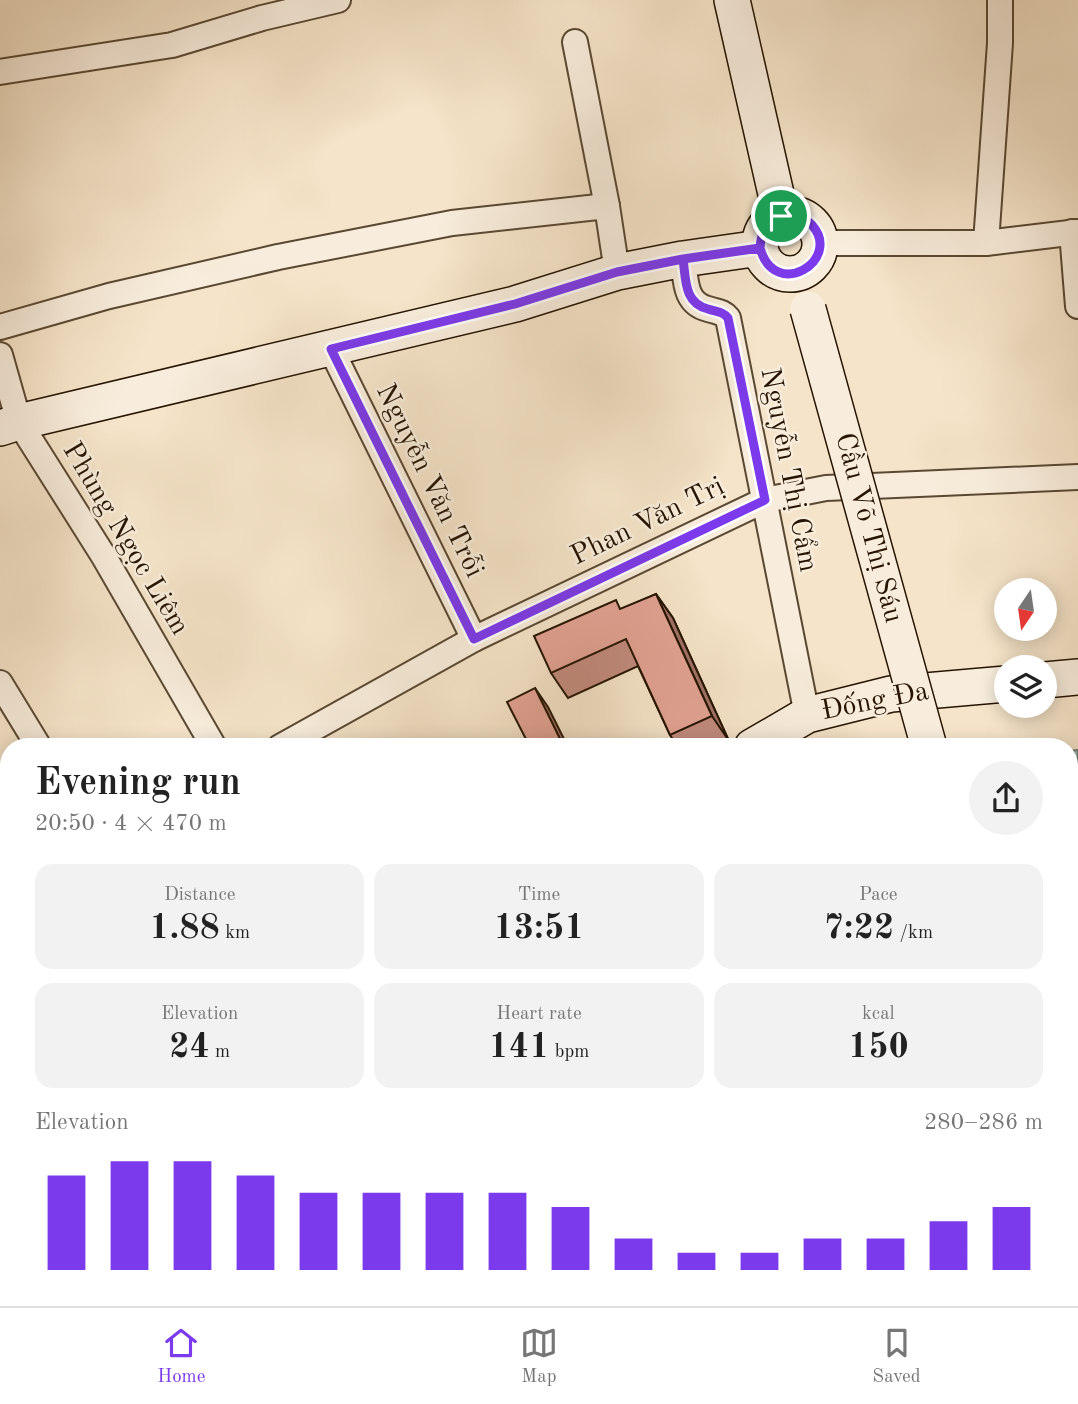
<!DOCTYPE html>
<html lang="en">
<head>
<meta charset="utf-8">
<style>
	:root { --surface:#fff; --page:#f2f2f2; --text:#222; --muted:#767676; --line:#e0e0e0; --accent:#7c3aed }
	body { margin:0; font-family:"Old Standard TT",serif; background:var(--page); color:var(--text); height:100vh; display:flex; flex-direction:column; font-size:26px; white-space:nowrap }
	* { box-sizing:border-box; margin:0 }
	p { font-size:23px; color:var(--muted) }
	.icon { flex:none; width:38px; height:38px; fill:none; stroke:currentColor; stroke-width:2; stroke-linecap:round; stroke-linejoin:round }
	.map { position:relative; flex:1; overflow:hidden }
	.sheet { position:absolute; left:0px; top:738px; width:1078px; height:569px; display:flex; flex-direction:column; background:var(--surface); border-radius:28px 28px 0 0; box-shadow:0 4px 18px #0003 }
	.sheet>* { flex:none }
	.needle { width:46px; rotate:193deg }
	.fabs { position:absolute; left:994px; top:578px; display:grid; gap:14px }
	.fabs a { display:grid; place-items:center; width:63px; height:63px; border-radius:50%; background:var(--surface); box-shadow:0 4px 18px #0003; font-size:35px }
	.pin { position:absolute; display:grid; place-items:center; width:60px; height:60px; color:#fff; margin:-30px; border:4px solid #fff; border-radius:50%; box-shadow:0 2px 7px #0007 }
	.round { display:grid; place-items:center; flex:none; width:74px; height:74px; border-radius:37px; background:var(--page) }
	.head { display:flex; align-items:center; justify-content:space-between; height:119px; padding:0 35px }
	h1 { font-size:38px; font-weight:700; line-height:52px }
	.stats { display:grid; grid-template-columns:repeat(3,1fr); gap:10px; height:119px; padding:7px 35px }
	.stats div { display:grid; align-content:center; border-radius:18px; background:var(--page); text-align:center }
	.stats b { font-size:35px; font-weight:700 }
	.stats small { font-size:19px; font-weight:400 }
	.stats p { font-size:19px }
	.chart { height:196px; padding:14px 35px }
	.chart p { display:flex; justify-content:space-between }
	.chart svg { width:100%; height:126px; margin-top:7px; stroke:var(--accent); stroke-width:6 }
	.menu { display:flex; justify-content:space-around; align-items:center; height:98px; border-top:2px solid var(--line); background:var(--surface); font-size:19px; color:var(--muted) }
	.menu a { display:grid; justify-items:center; gap:4px }
	.menu .selected { color:var(--accent) }
	.map>svg:first-child { display:block }
	.water { fill:#9cbeb9; stroke:#6d7a6f; stroke-width:2 }
	.lines { fill:none; stroke-linecap:round; stroke-linejoin:round }
	.street-casing { stroke:#5a4832; stroke-width:28 }
	.secondary-casing { stroke:#261400; stroke-width:38 }
	.street { stroke:#f8eddc; stroke-width:24 }
	.secondary { stroke:#f8eddc; stroke-width:35 }
	.secondary-bridge-casing { stroke:#261400; stroke-width:38; stroke-linecap:butt }
	.secondary-bridge { stroke:#f8eddc; stroke-width:35 }
	.wall { fill:#c28b7e; stroke:#261400; stroke-width:2 }
	.shaded-wall { fill:#9e7167; stroke:#261400; stroke-width:2 }
	.building { fill:#e2a293; stroke:#261400; stroke-width:2 }
	.route-casing { stroke:#fff; stroke-width:14 }
	.route { stroke:#7c3aed; stroke-width:9 }
	.labels { text-anchor:middle; dominant-baseline:central; stroke-width:5; stroke-linejoin:round; paint-order:stroke }
	.street-label { font-size:28px; fill:#261400; stroke:#f8eddc }
</style>
</head>
<body>
<div class="map">
<svg width="1078" height="1306" viewBox="0 0 1078 1306">
	<rect width="100%" height="100%" fill="#f5e4c9"/>
	<filter id="stains"><feTurbulence type="fractalNoise" baseFrequency=".00286" numOctaves="4"/><feColorMatrix values="0 0 0 0 .2 0 0 0 0 .09 0 0 0 0 .02 0 0 0 .5 -.17"/></filter>
	<radialGradient id="worn" r=".72"><stop offset=".6" stop-color="#630" stop-opacity="0"/><stop offset="1" stop-color="#630" stop-opacity=".3"/></radialGradient>
	<g class="water">
		<polygon points="1078,750 1078,893 1069,894 1069,751"/>
		<polygon points="83,1298 392,1298 392,1299 384,1306 70,1306"/>
	</g>
	<g class="lines">
		<g class="street-casing">
			<g id="street">
				<polyline points="575,42 607,206 617,272"/>
				<polyline points="0,72 172,45 262,18 338,0"/>
				<polyline points="1072,232 1078,306"/>
				<polyline points="819,243 986,243 1078,232"/>
				<polyline points="986,243 1000,43 1000,0"/>
				<path d="M683,259c3,21 1,44 25,50 9,3 14,2 20,9l79,397"/>
				<polyline points="0,327 109,296 278,257 452,223 607,206"/>
				<polyline points="331,349 474,639"/>
				<polyline points="0,355 19,422 103,555 214,747"/>
				<polyline points="0,683 39,747"/>
				<polyline points="280,747 474,639 765,500 826,488 1078,477"/>
				<polyline points="0,891 9,913"/>
				<polyline points="1069,947 1078,947"/>
				<polyline points="1069,1020 1078,1037"/>
				<polyline points="0,1140 9,1135"/>
				<polyline points="1028,1298 1029,1306"/>
				<polyline points="548,1306 556,1298"/>
			</g>
		</g>
		<g class="secondary-casing">
			<g id="secondary">
				<polyline points="732,0 781,216"/>
				<circle cx="790" cy="244" r="30"/>
				<polyline points="0,428 19,422 515,304 617,272 683,259 760,248"/>
				<polyline points="1045,680 1078,677"/>
				<polyline points="752,747 807,715 891,694 1006,684"/>
				<polyline points="1069,1278 1075,1306"/>
				<polyline points="7,1306 18,1298"/>
			</g>
		</g>
		<use href="#street" class="street"/>
		<use href="#secondary" class="secondary"/>
		<g class="secondary-bridge-casing">
			<polyline id="secondary-bridge" points="808,309 929,747"/>
		</g>
		<use href="#secondary-bridge" class="secondary-bridge"/>
	</g>
	<polygon class="wall" points="656,594 673,618 729,741 715,747 678,747 670,735 638,666 568,698 551,673 622,609"/>
	<g class="shaded-wall">
		<polygon points="656,594 673,618 729,741 712,716"/>
		<polygon points="535,688 548,707 568,747 564,747"/>
	</g>
	<g class="building">
		<polygon points="656,594 712,716 670,735 626,639 551,673 534,636 616,600 620,609"/>
		<polygon points="535,688 564,747 530,747 507,702"/>
	</g>
	<g class="lines">
		<g class="route-casing">
			<path id="route" d="M781,216c-15,7 -20,16 -21,32l-77,11 -66,13 -102,32 -184,45 143,290 291,-139 -37,-182c-6,-7 -11,-6 -20,-9 -24,-6 -22,-29 -25,-50l77,-11c15,54 83,12 52,-23 -9,-10 -19,-11 -31,-9"/>
		</g>
		<use href="#route" class="route"/>
	</g>
	<g class="labels">
		<g class="street-label">
			<text transform="translate(788 470) rotate(79)">Nguyễn Thị Cẩm</text>
			<text transform="translate(429 481) rotate(64)">Nguyễn Văn Trỗi</text>
			<text transform="translate(648 522) rotate(-26)">Phan Văn Trị</text>
			<text transform="translate(868 528) rotate(75)">Cầu Võ Thị Sáu</text>
			<text transform="translate(125 539) rotate(59)">Phùng Ngọc Liêm</text>
			<text transform="translate(875 702) rotate(-11)">Đống Đa</text>
		</g>
	</g>
	<rect width="100%" height="100%" filter="url(#stains)"/>
	<rect width="100%" height="100%" fill="url(#worn)"/>
</svg>
<div class="fabs">
<a><svg class="needle" viewBox="-14 -14 28 28"><path d="M0-13l5 13h-10z" fill="#e53935"/><path d="M0 13l5-13h-10z" fill="#767676"/></svg></a>
<a><svg class="icon" aria-label="layers" viewBox="0 0 24 24"><path d="M12 4l9 5-9 5-9-5zM3 14l9 5 9-5"/></svg></a>
</div>
<div class="pin" style="left:781px;top:216px;background:#1e9e55"><svg class="icon" aria-label="arrive" viewBox="0 0 24 24"><path d="M6 21V4h12l-3 4 3 4H6"/></svg></div>
<section class="sheet">
<div class="head"><div><h1>Evening run</h1><p>20:50 · 4 × 470 m</p></div><a class="round"><svg class="icon" aria-label="share" viewBox="0 0 24 24"><path d="M12 15V3M7 8l5-5 5 5M5 13v7h14v-7"/></svg></a></div>
<div class="stats">
<div><p>Distance</p><b>1.88<small> km</small></b></div>
<div><p>Time</p><b>13:51</b></div>
<div><p>Pace</p><b>7:22<small> /km</small></b></div>
</div>
<div class="stats">
<div><p>Elevation</p><b>24<small> m</small></b></div>
<div><p>Heart rate</p><b>141<small> bpm</small></b></div>
<div><p>kcal</p><b>150</b></div>
</div>
<div class="chart"><p><span>Elevation</span>280–286 m</p>
<svg viewBox="0 0 160 44" preserveAspectRatio="none"><path d="M5 44V11M15 44V6M25 44V6M35 44V11M45 44V17M55 44V17M65 44V17M75 44V17M85 44V22M95 44V33M105 44V38M115 44V38M125 44V33M135 44V33M145 44V27M155 44V22"/></svg>
</div>
</section>
</div>
<nav class="menu">
<a class="selected"><svg class="icon" aria-label="home" viewBox="0 0 24 24"><path d="M3 11l9-7 9 7M6 9v11h12V9"/></svg>Home</a>
<a><svg class="icon" aria-label="map" viewBox="0 0 24 24"><path d="M3 6l6-2 6 2 6-2v14l-6 2-6-2-6 2zM9 4v14M15 6v14"/></svg>Map</a>
<a><svg class="icon" aria-label="saved" viewBox="0 0 24 24"><path d="M7 4h10v16l-5-4-5 4z"/></svg>Saved</a>
</nav>
</body>
</html>
